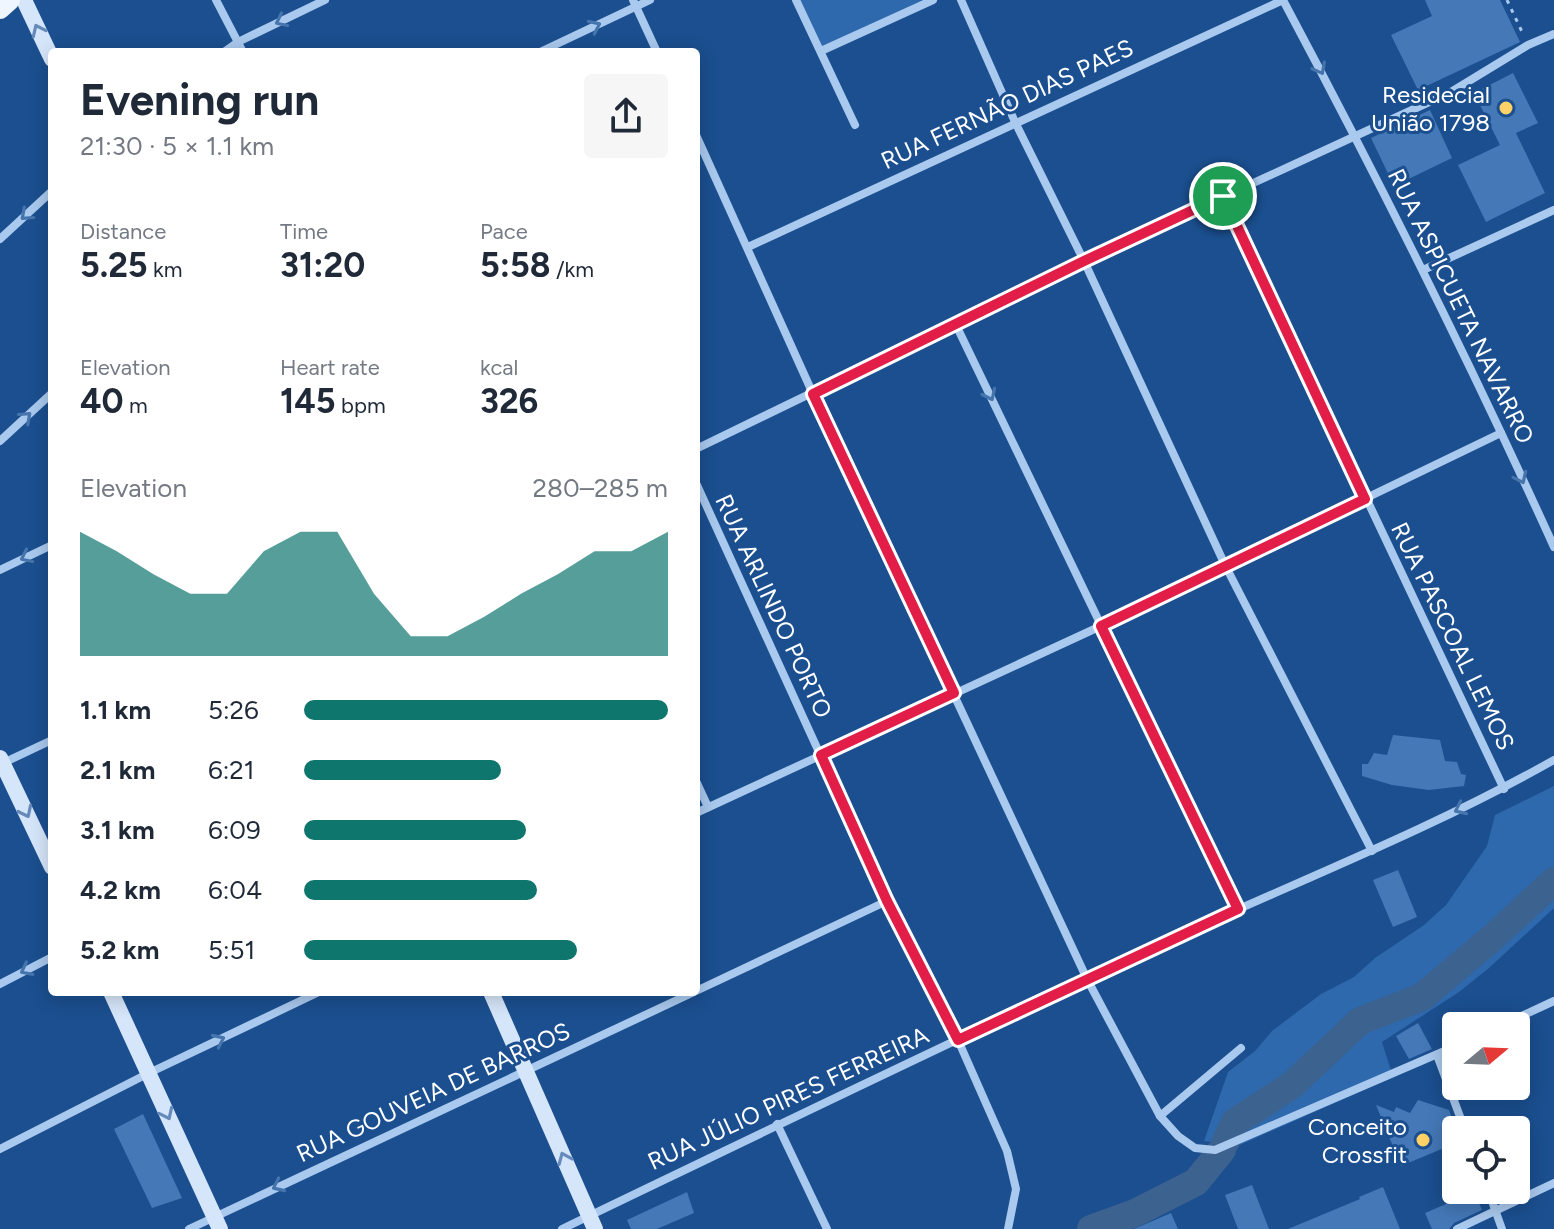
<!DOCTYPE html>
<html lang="en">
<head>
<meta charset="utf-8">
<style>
	:root { --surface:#fff; --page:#f6f6f7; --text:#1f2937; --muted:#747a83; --accent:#0f766e }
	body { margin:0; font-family:Figtree,sans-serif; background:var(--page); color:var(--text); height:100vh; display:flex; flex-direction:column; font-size:30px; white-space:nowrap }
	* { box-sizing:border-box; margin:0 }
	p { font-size:26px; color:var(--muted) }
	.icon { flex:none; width:44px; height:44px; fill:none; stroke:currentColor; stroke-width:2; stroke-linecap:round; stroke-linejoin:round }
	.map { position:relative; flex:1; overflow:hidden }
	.side { position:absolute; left:48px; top:48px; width:652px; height:948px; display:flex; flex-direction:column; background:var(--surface); border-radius:8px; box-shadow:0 4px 20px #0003 }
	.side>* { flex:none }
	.needle { width:52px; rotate:71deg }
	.tools { position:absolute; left:1442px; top:1012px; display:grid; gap:16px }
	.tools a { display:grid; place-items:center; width:88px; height:88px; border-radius:8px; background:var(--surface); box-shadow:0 4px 20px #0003; font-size:40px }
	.pin { position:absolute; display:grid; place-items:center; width:68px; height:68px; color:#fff; margin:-34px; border:4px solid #fff; border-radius:50%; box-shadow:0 2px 8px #0007 }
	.round { display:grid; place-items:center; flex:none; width:84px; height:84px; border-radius:8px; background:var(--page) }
	.overview { display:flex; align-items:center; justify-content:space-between; height:136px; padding:0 32px }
	h1 { font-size:44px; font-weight:700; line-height:60px }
	.stats { display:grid; grid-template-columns:repeat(3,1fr); gap:12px; height:136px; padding:8px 32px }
	.stats div { display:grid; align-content:center }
	.stats b { font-size:34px; font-weight:700 }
	.stats small { font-size:22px; font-weight:400 }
	.stats p { font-size:22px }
	.chart { height:224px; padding:16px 32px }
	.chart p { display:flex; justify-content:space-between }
	.chart svg { width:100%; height:144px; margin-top:8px; fill:var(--accent); opacity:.7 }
	ul { padding:0 32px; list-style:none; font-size:26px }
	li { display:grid; grid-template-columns:128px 96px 1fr; align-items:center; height:60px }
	li i { height:20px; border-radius:10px; background:var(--accent) }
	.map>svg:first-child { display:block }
	.green { fill:#2e69ad }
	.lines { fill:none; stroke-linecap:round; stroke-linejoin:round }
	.river { stroke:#3c6290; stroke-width:28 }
	.building { fill:#4478b7 }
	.path { stroke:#a9c9ee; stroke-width:3; stroke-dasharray:4 6; stroke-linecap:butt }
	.street { stroke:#a9c9ee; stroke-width:8 }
	.secondary { stroke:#d6e6fa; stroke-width:16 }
	.primary { stroke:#f0f6ff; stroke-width:20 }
	.oneway { stroke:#4674ac }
	.oneway2 { stroke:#668bba }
	.route-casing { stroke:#fff; stroke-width:16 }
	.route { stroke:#e11d48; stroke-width:10 }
	.poi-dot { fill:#ffd166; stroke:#1b4f8f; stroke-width:3 }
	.labels { text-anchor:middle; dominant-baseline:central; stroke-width:6; stroke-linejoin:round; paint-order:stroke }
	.poi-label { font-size:24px; fill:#fff; stroke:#1b4f8f; text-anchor:end }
	.street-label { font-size:24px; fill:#fff; stroke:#1b4f8f }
</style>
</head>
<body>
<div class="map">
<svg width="1554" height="1229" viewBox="0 0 1554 1229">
	<rect width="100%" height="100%" fill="#1b4f8f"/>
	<g class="green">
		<polygon points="797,0 933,0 821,51"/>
		<polygon points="1554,786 1554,908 1489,968 1459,992 1382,1042 1393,1077 1240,1145 1204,1141 1228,1072 1255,1051 1272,1031 1321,994 1354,977 1375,958 1424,925 1446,905 1487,846 1495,815"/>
	</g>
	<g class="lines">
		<g class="river">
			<polyline points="1226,1141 1235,1122 1292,1085 1360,1021 1422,997 1491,939 1554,881"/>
			<polyline points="1091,1229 1135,1213 1196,1182 1222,1150"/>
		</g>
	</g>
	<g class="building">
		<polygon points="1425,0 1500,0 1520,42 1418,90 1391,35 1432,16"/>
		<polygon points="1513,73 1538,123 1516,133 1545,193 1486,222 1458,165 1500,145 1474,93"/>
		<polygon points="1430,110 1452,158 1394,186 1371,138"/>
		<polygon points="1393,735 1440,740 1445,761 1457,762 1461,774 1466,775 1464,786 1429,790 1392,785 1362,776 1362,764 1368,764 1374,753 1387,755"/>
		<polygon points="1398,870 1417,917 1393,927 1373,880"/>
		<polygon points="1418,1023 1432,1049 1409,1059 1396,1036"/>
		<polygon points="1418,1100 1449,1110 1456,1130 1456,1143 1401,1166 1376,1105 1394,1112 1396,1107 1410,1113"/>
		<polygon points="143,1114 182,1198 152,1208 114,1129"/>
		<polygon points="1252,1185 1269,1229 1238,1229 1225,1195"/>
		<polygon points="1383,1187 1400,1229 1288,1229 1360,1199 1359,1197"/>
		<polygon points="687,1192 694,1213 657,1229 631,1229 627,1220"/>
		<polygon points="1474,1192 1482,1210 1454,1223 1449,1229 1432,1229 1425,1213"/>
		<polygon points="1171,1213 1178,1229 1134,1229"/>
	</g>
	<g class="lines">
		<polyline class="path" points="1507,0 1524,36"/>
		<g class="street">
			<polyline points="216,0 243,52"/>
			<polyline points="633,0 657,52"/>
			<polyline points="796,0 855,125"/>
			<polyline points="961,0 1015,122 1084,261 1225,565 1372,851"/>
			<path d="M1283,0c96,180 187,362 271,547"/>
			<polyline points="821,51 933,0"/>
			<polyline points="224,52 238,42 325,0"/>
			<polyline points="540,52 650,0"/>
			<polyline points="696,135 813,394 1087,979 1160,1116 1178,1136 1195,1148 1215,1150 1456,1046"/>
			<polyline points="1223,196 1504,789"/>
			<polyline points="0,239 52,191"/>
			<polyline points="748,247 1283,0"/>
			<polyline points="1423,270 1554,210"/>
			<polyline points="956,325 1238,909"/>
			<polyline points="0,441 52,393"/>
			<polyline points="696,449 1084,261 1451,92 1528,45 1554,34"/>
			<polyline points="696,483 887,901 958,1040 1007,1151 1016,1189 1008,1229"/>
			<polyline points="0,570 52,545"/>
			<polyline points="1,764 52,740"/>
			<polyline points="696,781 708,807"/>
			<polyline points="696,813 1101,626 1501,433"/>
			<polyline points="0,984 52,957"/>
			<polyline points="696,991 887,901"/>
			<polyline points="1500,1026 1554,1001"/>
			<polyline points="1437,1055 1465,1130"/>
			<polyline points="1160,1116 1241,1048"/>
			<polyline points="777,1124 827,1229"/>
			<polyline points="0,1149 149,1073 319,992"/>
			<polyline points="1488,1190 1502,1229"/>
			<polyline points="189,1229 694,992"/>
			<path d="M562,1229c202,-97 404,-195 608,-289 128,-59 260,-110 384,-180"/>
			<polyline points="1457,1229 1554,1183"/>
		</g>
		<g class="secondary">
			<polyline points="24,0 52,59"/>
			<polyline points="0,758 52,867"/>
			<polyline points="111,992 220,1229"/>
			<polyline points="491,992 595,1229"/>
		</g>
		<polyline class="primary" points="0,9 10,0"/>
	</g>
	<defs><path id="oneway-chevron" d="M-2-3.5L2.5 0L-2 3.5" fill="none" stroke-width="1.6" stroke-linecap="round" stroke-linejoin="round" transform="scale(2)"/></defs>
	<g class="oneway">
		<use href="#oneway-chevron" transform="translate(281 21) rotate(154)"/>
		<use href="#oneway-chevron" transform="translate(595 26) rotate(-25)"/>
		<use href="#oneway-chevron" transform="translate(1320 69) rotate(62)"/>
		<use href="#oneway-chevron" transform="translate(26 215) rotate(138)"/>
		<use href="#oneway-chevron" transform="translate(990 395) rotate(64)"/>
		<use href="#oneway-chevron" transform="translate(26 417) rotate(-42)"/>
		<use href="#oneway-chevron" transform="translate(1521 478) rotate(65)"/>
		<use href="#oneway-chevron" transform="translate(26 557) rotate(154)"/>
		<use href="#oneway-chevron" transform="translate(1460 809) rotate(155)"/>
		<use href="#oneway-chevron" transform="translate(26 970) rotate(153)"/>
		<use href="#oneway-chevron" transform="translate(219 1040) rotate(-25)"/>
		<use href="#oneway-chevron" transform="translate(278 1186) rotate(155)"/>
	</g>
	<g class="oneway2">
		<use href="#oneway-chevron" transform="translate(38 30) rotate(-115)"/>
		<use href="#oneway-chevron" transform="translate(26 812) rotate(64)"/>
		<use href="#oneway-chevron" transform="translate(167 1114) rotate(65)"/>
		<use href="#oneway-chevron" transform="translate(564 1158) rotate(-113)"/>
	</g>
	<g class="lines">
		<g class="route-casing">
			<polygon id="route" points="1223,196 1365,499 1101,626 1238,909 958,1040 887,901 821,755 954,693 813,394 1084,261"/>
		</g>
		<use href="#route" class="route"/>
	</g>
	<g class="poi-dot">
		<circle cx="1506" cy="108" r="8"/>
		<circle cx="1423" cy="1140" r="8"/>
	</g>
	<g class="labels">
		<g class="poi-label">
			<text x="1490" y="94">Residecial<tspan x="1490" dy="28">União 1798</tspan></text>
			<text x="1407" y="1126">Conceito<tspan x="1407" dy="28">Crossfit</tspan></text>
		</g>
		<g class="street-label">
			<text transform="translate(1007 104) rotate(-25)">RUA FERNÃO DIAS PAES</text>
			<text transform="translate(1461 306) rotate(64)">RUA ASPICUETA NAVARRO</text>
			<text transform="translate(774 606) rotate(65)">RUA ARLINDO PORTO</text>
			<text transform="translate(1453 636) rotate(64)">RUA PASCOAL LEMOS</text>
			<text transform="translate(433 1092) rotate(-25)">RUA GOUVEIA DE BARROS</text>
			<text transform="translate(788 1098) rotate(-25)">RUA JÚLIO PIRES FERREIRA</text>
		</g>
	</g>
</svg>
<div class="tools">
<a><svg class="needle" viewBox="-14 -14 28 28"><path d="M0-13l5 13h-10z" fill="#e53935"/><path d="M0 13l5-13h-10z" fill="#747a83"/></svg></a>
<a><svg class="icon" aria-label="locate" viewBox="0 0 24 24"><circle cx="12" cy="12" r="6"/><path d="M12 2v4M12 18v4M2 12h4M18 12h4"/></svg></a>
</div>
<div class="pin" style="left:1223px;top:196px;background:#1e9e55"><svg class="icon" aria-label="arrive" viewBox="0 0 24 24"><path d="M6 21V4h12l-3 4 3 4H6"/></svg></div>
<section class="side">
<div class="overview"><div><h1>Evening run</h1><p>21:30 · 5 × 1.1 km</p></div><a class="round"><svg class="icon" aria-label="share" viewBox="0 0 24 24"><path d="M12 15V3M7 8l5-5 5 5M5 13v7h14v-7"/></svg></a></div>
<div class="stats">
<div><p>Distance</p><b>5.25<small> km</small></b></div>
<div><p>Time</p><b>31:20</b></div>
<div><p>Pace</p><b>5:58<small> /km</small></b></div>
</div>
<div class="stats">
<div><p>Elevation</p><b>40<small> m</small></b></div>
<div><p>Heart rate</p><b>145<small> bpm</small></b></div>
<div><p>kcal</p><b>326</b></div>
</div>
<div class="chart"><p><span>Elevation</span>280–285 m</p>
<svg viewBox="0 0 160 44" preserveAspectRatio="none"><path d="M0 44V6L10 12L20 19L30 25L40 25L50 12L60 6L70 6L80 25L90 38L100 38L110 32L120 25L130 19L140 12L150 12L160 6V44z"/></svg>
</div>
<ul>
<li><b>1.1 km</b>5:26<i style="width:100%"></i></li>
<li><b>2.1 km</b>6:21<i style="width:54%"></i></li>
<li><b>3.1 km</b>6:09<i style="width:61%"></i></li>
<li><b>4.2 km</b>6:04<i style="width:64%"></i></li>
<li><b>5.2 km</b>5:51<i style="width:75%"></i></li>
</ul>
</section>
</div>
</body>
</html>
